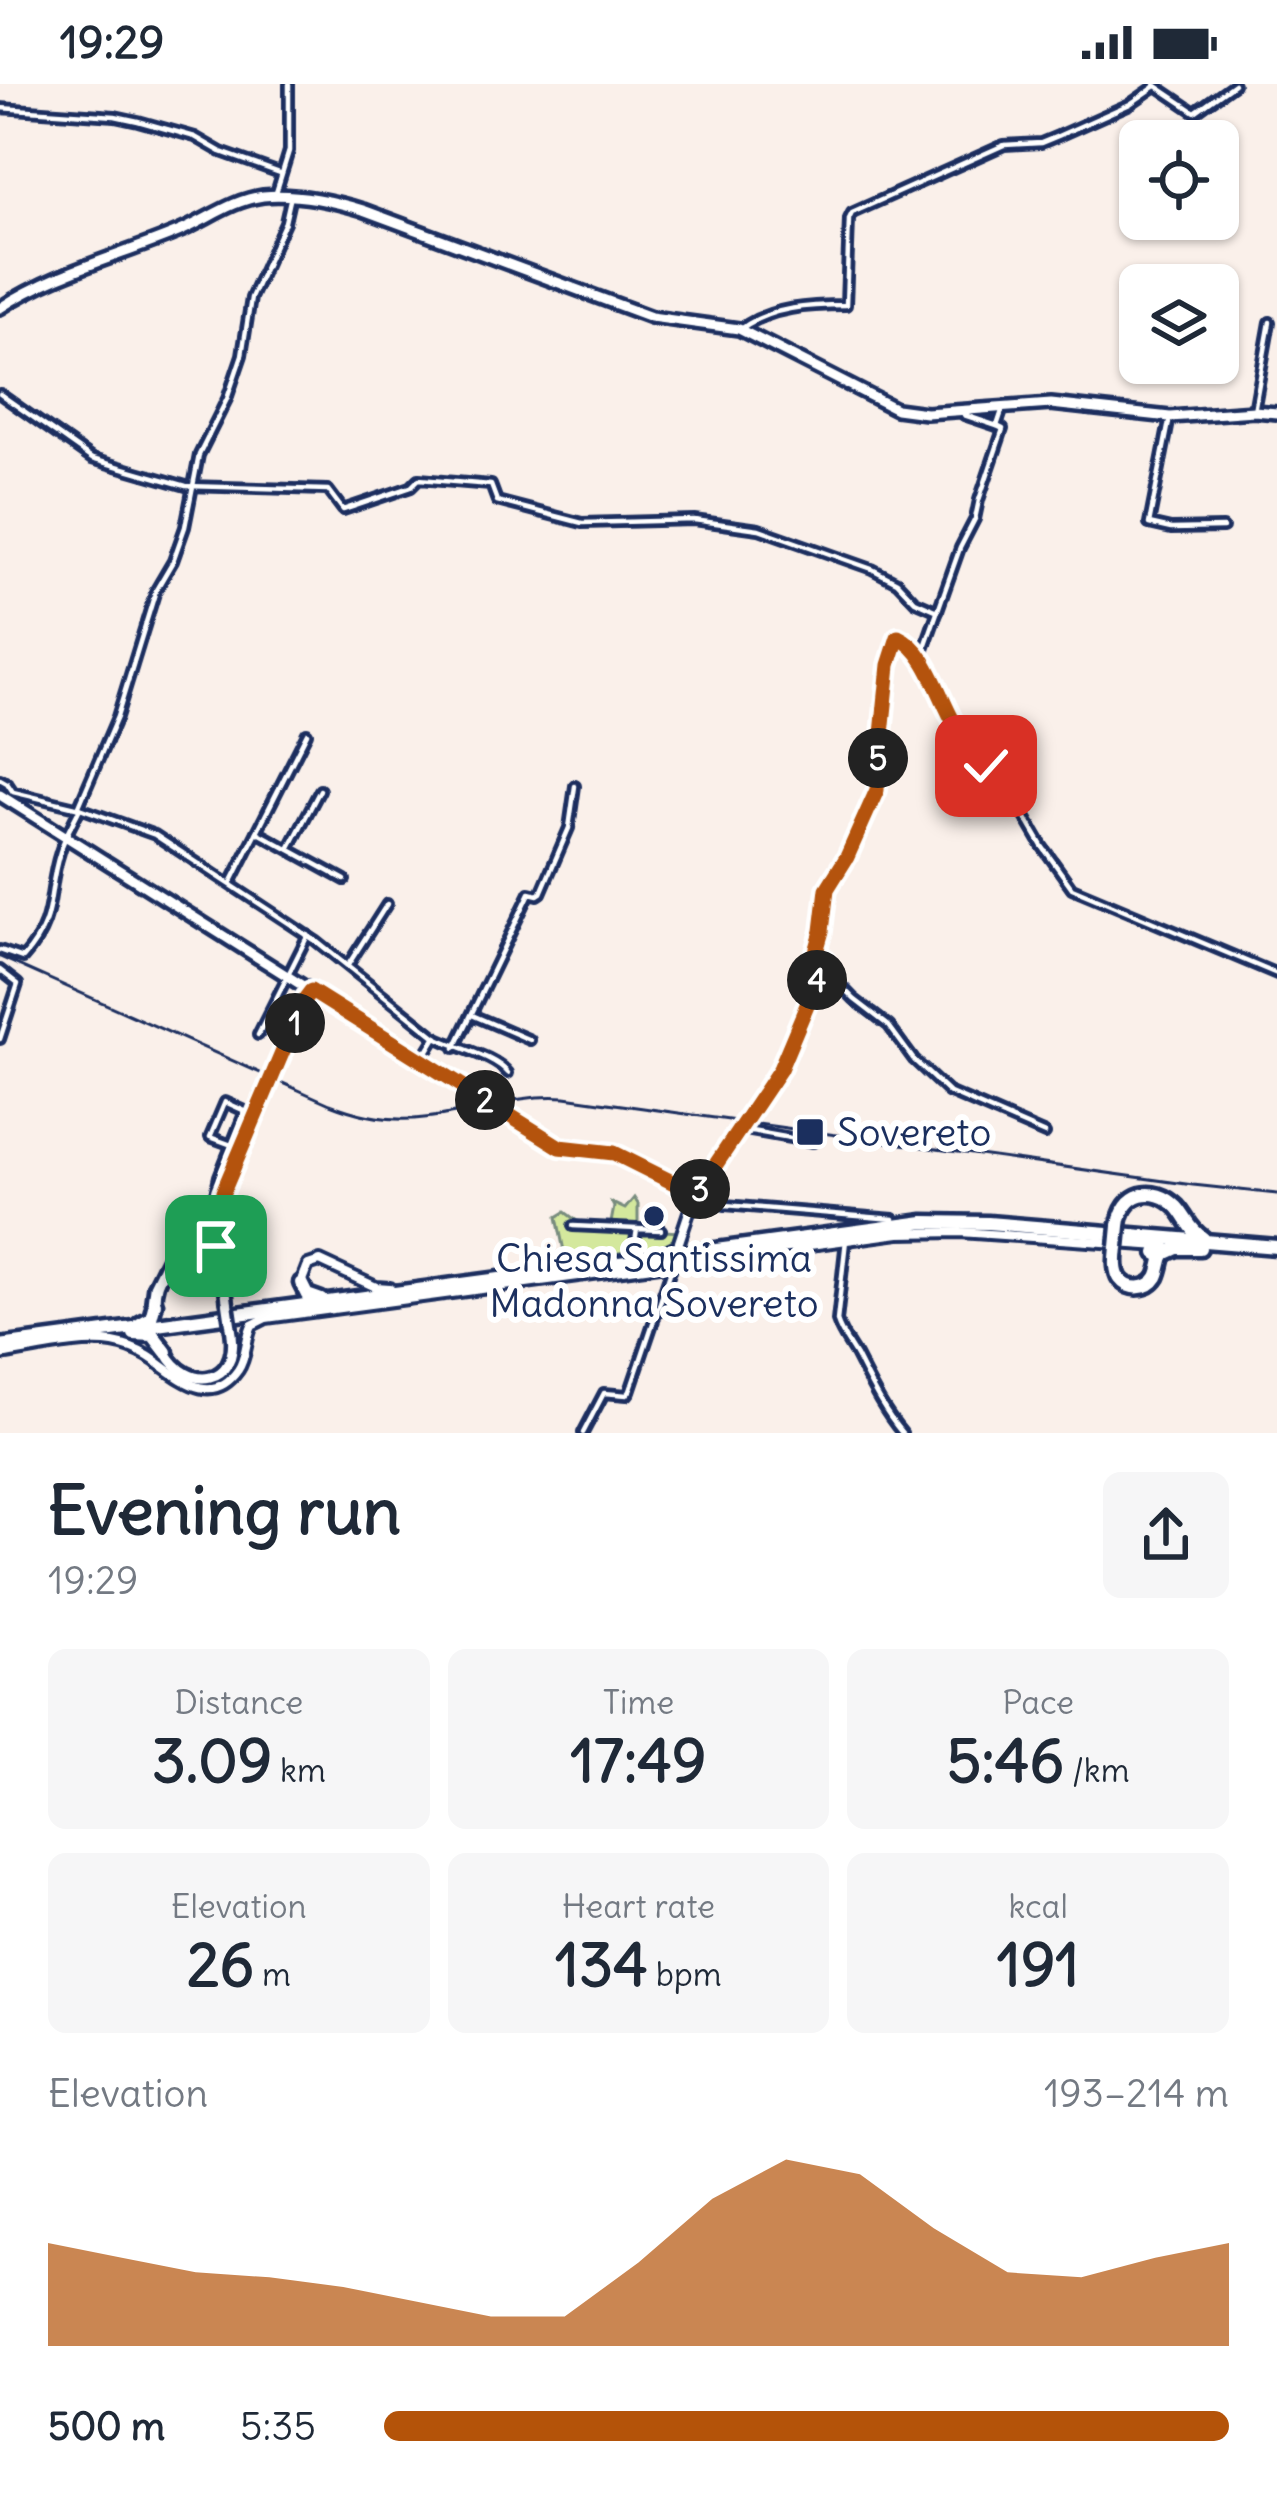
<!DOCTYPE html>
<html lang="en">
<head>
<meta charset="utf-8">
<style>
	:root { --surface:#fff; --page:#f6f6f7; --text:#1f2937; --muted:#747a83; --accent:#b45309 }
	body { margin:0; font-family:Delius,sans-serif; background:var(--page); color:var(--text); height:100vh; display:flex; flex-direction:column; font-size:45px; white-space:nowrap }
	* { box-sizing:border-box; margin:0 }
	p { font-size:39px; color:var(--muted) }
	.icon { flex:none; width:66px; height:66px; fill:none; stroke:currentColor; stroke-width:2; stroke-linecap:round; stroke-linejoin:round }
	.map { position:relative; height:1349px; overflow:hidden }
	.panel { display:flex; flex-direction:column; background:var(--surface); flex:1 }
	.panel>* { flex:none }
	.buttons { position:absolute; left:1119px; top:36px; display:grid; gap:24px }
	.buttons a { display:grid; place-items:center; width:120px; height:120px; border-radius:18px; background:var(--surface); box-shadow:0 3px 9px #0004; font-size:60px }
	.pin { position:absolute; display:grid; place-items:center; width:102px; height:102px; color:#fff; margin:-51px; border-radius:24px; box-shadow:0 6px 18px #0006 }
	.km { position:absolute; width:60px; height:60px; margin:-30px; border-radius:50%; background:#222; color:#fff; font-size:33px; line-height:60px; text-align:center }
	.round { display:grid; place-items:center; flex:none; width:126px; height:126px; border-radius:18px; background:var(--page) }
	.overview { display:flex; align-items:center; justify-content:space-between; height:204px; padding:0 48px }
	h1 { font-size:66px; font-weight:700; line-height:90px }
	.metrics { display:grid; grid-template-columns:repeat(3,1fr); gap:18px; height:204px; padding:12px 48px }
	.metrics div { display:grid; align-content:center; border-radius:18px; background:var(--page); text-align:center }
	.metrics b { font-size:60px; font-weight:700 }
	.metrics small { font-size:33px; font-weight:400 }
	.metrics p { font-size:33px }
	.chart { height:336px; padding:24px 48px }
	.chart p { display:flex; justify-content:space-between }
	.chart svg { width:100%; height:216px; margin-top:12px; fill:var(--accent); opacity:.7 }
	ul { padding:0 48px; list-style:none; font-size:39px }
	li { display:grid; grid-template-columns:192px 144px 1fr; align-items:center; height:90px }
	li i { height:30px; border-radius:15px; background:var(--accent) }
	.status { display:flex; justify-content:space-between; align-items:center; height:84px; padding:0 60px; background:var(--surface); direction:ltr }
	.status svg { height:33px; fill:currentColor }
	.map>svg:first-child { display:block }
	.green { fill:#d4e89d; stroke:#788c7e; stroke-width:3 }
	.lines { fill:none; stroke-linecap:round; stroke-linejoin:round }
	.minor-casing { stroke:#1b2f5e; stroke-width:14 }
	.tertiary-casing { stroke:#1b2f5e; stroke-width:16 }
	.secondary-casing { stroke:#1b2f5e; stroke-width:18 }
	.trunk-casing { stroke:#1b2f5e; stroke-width:21 }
	.minor { stroke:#fff; stroke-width:4.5 }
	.tertiary { stroke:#fff; stroke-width:8 }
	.secondary { stroke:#fff; stroke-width:9 }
	.trunk { stroke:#fff; stroke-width:12 }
	.rail { stroke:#1b2f5e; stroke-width:3 }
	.secondary-bridge-casing { stroke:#1b2f5e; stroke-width:18; stroke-linecap:butt }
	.trunk-bridge-casing { stroke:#1b2f5e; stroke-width:21; stroke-linecap:butt }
	.secondary-bridge { stroke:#fff; stroke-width:9 }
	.trunk-bridge { stroke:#fff; stroke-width:12 }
	.route-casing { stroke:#fff; stroke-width:24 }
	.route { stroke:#b45309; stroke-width:15 }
	.poi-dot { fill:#1b2f5e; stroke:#fff; stroke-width:4.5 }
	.labels { text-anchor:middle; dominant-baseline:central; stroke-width:12; stroke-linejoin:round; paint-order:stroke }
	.poi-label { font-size:39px; fill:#1b2f5e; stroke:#fff; text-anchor:start }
</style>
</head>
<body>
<div class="status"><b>19:29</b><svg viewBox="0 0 49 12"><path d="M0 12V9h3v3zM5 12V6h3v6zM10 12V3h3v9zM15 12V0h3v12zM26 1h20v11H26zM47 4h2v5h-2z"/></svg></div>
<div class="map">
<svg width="1277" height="1349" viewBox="0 0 1277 1349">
	<rect width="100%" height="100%" fill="#faf0ea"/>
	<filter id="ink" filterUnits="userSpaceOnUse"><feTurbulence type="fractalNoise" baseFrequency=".00833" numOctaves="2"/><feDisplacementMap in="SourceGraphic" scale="24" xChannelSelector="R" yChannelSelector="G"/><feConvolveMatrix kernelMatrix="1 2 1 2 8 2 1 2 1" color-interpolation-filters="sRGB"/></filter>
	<g filter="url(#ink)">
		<polygon class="green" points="634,1114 638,1120 638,1145 680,1148 676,1161 569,1176 569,1167 564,1167 557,1133 565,1128 581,1140 610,1144 614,1123 612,1119 625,1125"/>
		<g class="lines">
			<g class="minor-casing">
				<g id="minor">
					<polyline points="1155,1 1195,28 1234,0"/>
					<polyline points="0,24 115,32 138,37 195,53 221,68 280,89"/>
					<polyline points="275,112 289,67 289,0"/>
					<path d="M741,245c29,-22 69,-24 105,-24l3,-86 3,-6 152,-68 37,-2 17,-7 72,-32 26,-18"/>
					<polyline points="0,310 92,375 186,402 328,406 343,426 411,403 419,395 491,401 497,417 582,439 694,436 759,445 872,485 897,498 915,517 938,527"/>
					<polyline points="1254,327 1270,238"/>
					<polyline points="964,331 997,342 1003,324"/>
					<polyline points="1170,333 1149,440 1171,445 1223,444"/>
					<polyline points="921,574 960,464 975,435 979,416 1003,345 997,342"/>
					<path d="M0,695l7,4 6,9 67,16 75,27 161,106 120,96c21,11 59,19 72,36"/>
					<polyline points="78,724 117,633 156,506 173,477 185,443 199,371 227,315 242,271 251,214 285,138 290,116"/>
					<polyline points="257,748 345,796"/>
					<polyline points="289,765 320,706"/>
					<polyline points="231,799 307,649"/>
					<path d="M0,866l23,8c35,-39 23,-64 37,-106 4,-15 13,-29 20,-44"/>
					<polyline points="348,881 387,820"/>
					<polyline points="823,883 854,915 889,942 914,976 948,1008 1045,1050"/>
					<polyline points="0,886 18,900 0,955"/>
					<polyline points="472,931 530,956"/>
					<polyline points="258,951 308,851"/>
					<polyline points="455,964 530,809 538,811 541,809 569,744 575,702"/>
					<polyline points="422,976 436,953"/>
					<polyline points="740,1045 780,985 823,883 824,874 816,867 822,847 827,804 847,773 877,706 879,659 882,650 889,581 899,553 918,570 957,644 1010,707 1042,762 1072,804 1277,890"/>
					<polyline points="697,1108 740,1045 813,1058"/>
					<polyline points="709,1117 725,1121 894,1135"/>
					<polyline points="573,1142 637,1145"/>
					<path d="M846,1156l-9,81c4,13 12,23 19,35 14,27 26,53 46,77"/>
					<polyline points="633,1171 637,1145 661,1146"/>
					<polyline points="155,1219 150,1217 152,1201 166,1173 178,1162 197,1154 207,1145 219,1092 245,1027 225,1018 210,1053 229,1060"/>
					<polyline points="583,1349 604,1309 627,1311 630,1307 673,1180"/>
				</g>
			</g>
			<g class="tertiary-casing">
				<g id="tertiary">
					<polyline points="311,907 556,1061 614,1069 708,1116"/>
					<polyline points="666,1167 678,1161 692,1119 709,1117"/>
					<polyline points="301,1199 308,1181 320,1177 376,1203 390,1204"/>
					<path d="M0,1271c34,-5 80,-17 113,-12 12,2 25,7 35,13 27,17 61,55 90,14 9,-13 7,-30 14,-45l14,-7 633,-85 61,-1 200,14"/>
				</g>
			</g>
			<g class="secondary-casing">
				<g id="secondary">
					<path d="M0,224c55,-36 118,-51 178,-76 29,-12 54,-32 85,-36 32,-3 70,5 100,14l288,107 88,12 157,80 30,4 125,-9 119,13 84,-6 23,2"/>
					<polyline points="0,711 311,907 305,915"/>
					<polyline points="277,980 306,909"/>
					<path d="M227,1216c-4,-31 -11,-63 -7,-94 5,-36 27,-72 41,-106"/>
					<path d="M155,1219c-1,-48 42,-45 61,-75"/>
					<path d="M166,1268c22,41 73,32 66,-18"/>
				</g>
			</g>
			<g class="trunk-casing">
				<g id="trunk">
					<path d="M1119,1142c3,-34 35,-42 58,-19 10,11 12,22 26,31"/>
					<polygon points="1159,1162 1166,1165 1163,1173 1156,1169"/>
					<path d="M1117,1163c-1,10 -3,23 3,32 9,12 29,11 37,-2 3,-6 4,-14 6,-21"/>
					<polyline points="1166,1169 1177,1164 1200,1164"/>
					<polyline points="301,1199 307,1211 321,1216"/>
					<polyline points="140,1240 151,1234 155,1219"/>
					<polyline points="134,1250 153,1251 166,1268"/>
					<polyline points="0,1262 924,1138 988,1139 1277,1163"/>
				</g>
			</g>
			<use href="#minor" class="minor"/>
			<use href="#tertiary" class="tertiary"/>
			<use href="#secondary" class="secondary"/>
			<use href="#trunk" class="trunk"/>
			<path class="rail" d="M0,873l330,147c30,12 61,18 94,14 48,-5 92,-25 141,-21l628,88 84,9"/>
			<g class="secondary-bridge-casing">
				<g id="secondary-bridge">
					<polyline points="261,1016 277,980"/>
					<polyline points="227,1216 232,1250"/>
				</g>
			</g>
			<g class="trunk-bridge-casing">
				<polyline id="trunk-bridge" points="1117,1163 1119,1142"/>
			</g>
			<use href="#secondary-bridge" class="secondary-bridge"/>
			<use href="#trunk-bridge" class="trunk-bridge"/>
		</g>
	</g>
	<g class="lines" filter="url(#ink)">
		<g class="route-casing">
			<path id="route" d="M216,1162l4,-2v-36l3,-16 82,-193 6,-8 249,156 54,6 82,41 84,-125 43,-102 1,-9 -8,-6 6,-21 5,-42 20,-32 30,-67 2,-47 3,-9 7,-69 9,-28c30,13 41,62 58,89 9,14 20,27 30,40"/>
		</g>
		<use href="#route" class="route"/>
	</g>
	<g class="poi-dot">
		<rect x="795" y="1033" width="30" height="30" rx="6"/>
		<circle cx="654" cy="1132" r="12"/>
	</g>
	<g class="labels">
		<g class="poi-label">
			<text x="837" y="1048">Sovereto</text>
			<text x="654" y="1174" text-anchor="middle">Chiesa Santissima<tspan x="654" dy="45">Madonna Sovereto</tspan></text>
		</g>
	</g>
</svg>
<div class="buttons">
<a><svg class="icon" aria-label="locate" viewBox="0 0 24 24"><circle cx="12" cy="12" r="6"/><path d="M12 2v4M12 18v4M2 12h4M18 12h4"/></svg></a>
<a><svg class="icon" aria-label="layers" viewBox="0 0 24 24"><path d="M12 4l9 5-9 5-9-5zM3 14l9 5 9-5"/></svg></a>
</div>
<div class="pin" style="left:216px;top:1162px;background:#1e9e55"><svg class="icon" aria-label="arrive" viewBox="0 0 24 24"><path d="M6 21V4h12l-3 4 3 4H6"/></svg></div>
<div class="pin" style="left:986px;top:682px;background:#d93025"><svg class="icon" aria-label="check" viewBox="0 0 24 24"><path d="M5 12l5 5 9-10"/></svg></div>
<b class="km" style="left:295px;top:939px">1</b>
<b class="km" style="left:485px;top:1016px">2</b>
<b class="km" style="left:700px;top:1105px">3</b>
<b class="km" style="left:817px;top:896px">4</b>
<b class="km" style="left:878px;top:674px">5</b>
</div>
<section class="panel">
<div class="overview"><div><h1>Evening run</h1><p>19:29</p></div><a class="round"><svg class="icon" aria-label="share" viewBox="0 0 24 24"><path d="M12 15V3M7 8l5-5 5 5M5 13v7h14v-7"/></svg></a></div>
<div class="metrics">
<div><p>Distance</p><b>3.09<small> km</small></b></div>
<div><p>Time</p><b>17:49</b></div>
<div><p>Pace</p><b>5:46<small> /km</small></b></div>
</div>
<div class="metrics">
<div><p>Elevation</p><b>26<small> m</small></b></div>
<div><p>Heart rate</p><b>134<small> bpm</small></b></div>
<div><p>kcal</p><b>191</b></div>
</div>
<div class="chart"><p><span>Elevation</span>193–214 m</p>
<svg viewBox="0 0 160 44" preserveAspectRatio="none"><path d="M0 44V23L10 26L20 29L30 30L40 32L50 35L60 38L70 38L80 27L90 14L100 6L110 9L120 20L130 29L140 30L150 26L160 23V44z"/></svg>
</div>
<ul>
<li><b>500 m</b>5:35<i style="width:100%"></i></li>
</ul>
</section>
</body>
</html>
